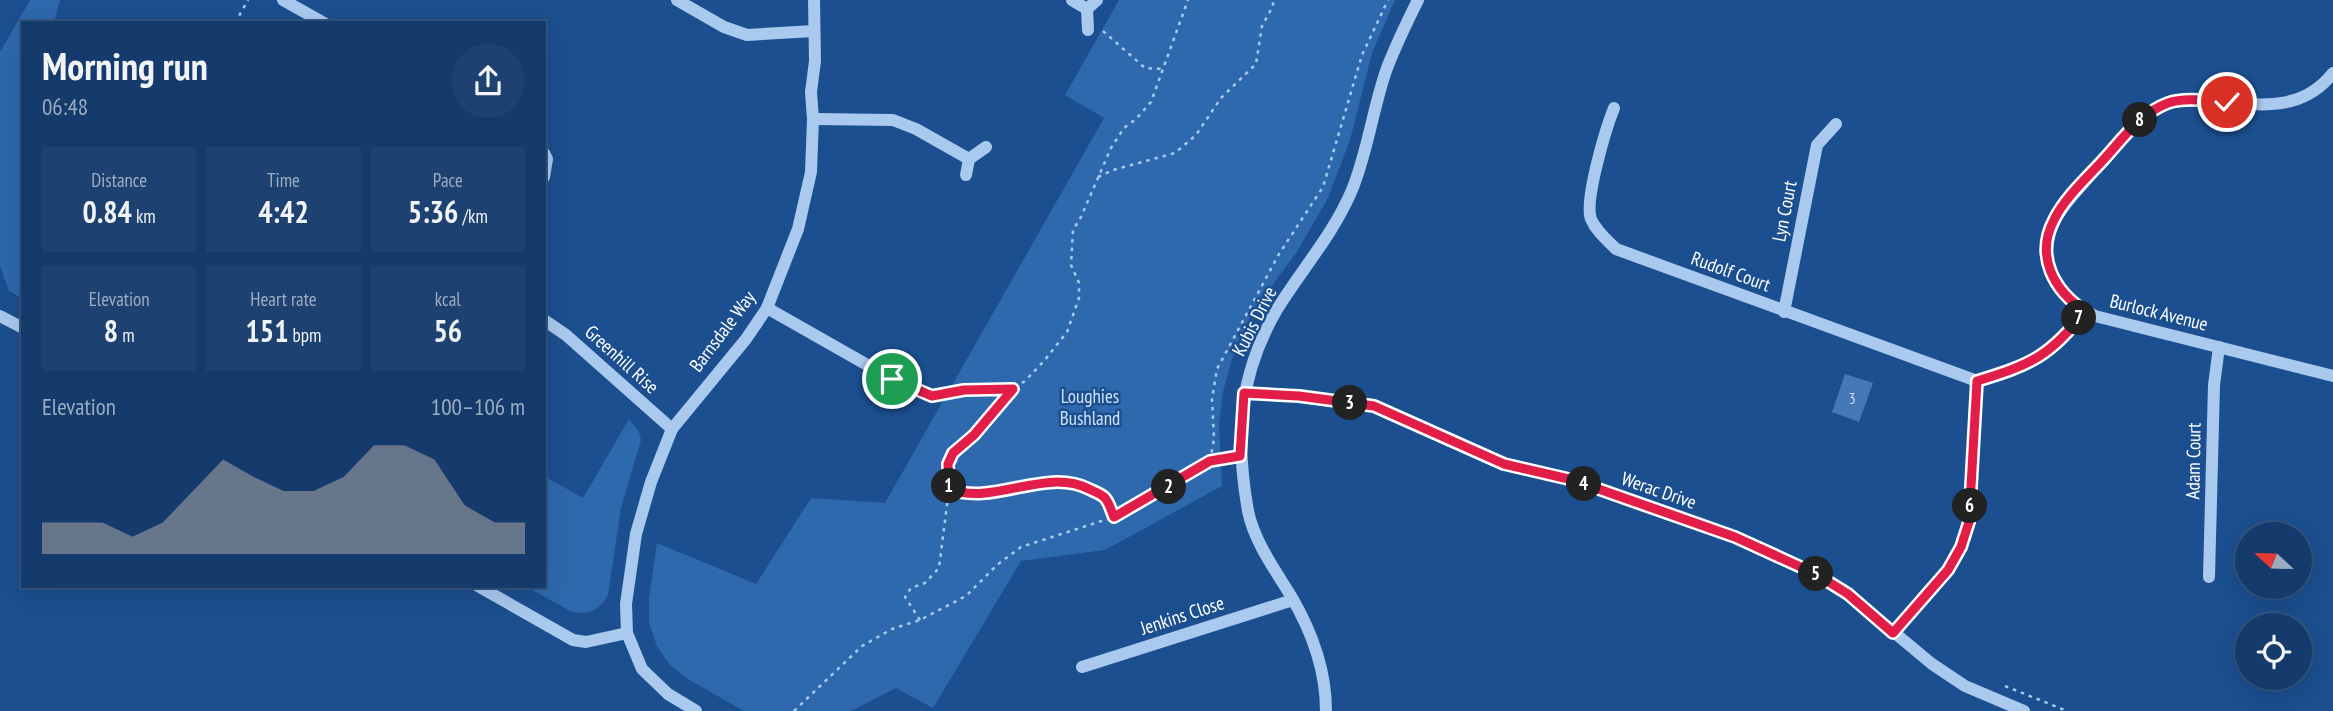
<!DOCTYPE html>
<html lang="en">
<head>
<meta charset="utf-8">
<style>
	:root { --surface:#143b6b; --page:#1d4271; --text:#f1f3f6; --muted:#9dadc1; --line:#33557e; --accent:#8c9099 }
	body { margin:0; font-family:"PT Sans Narrow",sans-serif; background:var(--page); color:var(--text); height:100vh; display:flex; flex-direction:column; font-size:26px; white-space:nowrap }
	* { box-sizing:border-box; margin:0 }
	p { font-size:23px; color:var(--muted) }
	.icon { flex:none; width:38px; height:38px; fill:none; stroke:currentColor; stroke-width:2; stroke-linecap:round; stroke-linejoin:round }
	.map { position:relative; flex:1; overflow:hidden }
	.details { position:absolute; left:21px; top:21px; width:525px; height:567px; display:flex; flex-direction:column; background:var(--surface); border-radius:0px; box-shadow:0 7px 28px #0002,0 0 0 2px var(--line) }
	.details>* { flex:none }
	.needle { width:46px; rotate:292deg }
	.tools { position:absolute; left:2235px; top:522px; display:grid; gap:14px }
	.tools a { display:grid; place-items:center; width:77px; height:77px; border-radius:50%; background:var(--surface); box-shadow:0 7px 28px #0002,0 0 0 2px var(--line); font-size:35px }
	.pin { position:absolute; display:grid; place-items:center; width:60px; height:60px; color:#fff; margin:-30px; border:4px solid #fff; border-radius:50%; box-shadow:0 2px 7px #0007 }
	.km { position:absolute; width:35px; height:35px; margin:-18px; border-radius:50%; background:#222; color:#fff; font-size:19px; line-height:35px; text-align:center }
	.round { display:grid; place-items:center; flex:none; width:74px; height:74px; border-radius:37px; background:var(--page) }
	.overview { display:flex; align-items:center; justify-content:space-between; height:119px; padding:0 21px }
	h1 { font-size:38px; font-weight:800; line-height:52px }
	.metrics { display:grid; grid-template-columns:repeat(3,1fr); gap:10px; height:119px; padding:7px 21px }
	.metrics div { display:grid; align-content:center; border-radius:0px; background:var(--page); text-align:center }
	.metrics b { font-size:30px; font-weight:800 }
	.metrics small { font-size:19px; font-weight:400 }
	.metrics p { font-size:19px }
	.chart { height:196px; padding:14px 21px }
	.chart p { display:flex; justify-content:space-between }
	.chart svg { width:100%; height:126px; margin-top:7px; fill:var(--accent); opacity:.7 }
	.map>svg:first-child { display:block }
	.green { fill:#2e69ad }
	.building { fill:#4478b7 }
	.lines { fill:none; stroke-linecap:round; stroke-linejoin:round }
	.path { stroke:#a9c9ee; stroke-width:2.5; stroke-dasharray:3.5 5; stroke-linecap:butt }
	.minor { stroke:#a9c9ee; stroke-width:12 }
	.route-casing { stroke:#fff; stroke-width:14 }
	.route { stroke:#e11d48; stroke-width:9 }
	.labels { text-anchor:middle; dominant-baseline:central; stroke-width:5; stroke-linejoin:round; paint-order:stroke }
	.number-label { font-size:16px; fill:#d0dded }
	.street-label { font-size:19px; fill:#fff; stroke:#1b4f8f }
	.park-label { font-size:19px; fill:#cfe3fa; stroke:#1b4f8f }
</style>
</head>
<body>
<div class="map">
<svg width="2333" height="711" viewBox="0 0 2333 711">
	<rect width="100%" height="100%" fill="#1b4f8f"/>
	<g class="green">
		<polygon points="30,0 60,0 54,23 23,23 23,299 9,291 0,266 0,52"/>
		<polygon points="1119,0 1395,0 1372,53 1350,140 1327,200 1296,253 1252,313 1232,359 1223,392 1219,424 1222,486 1105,550 1021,561 933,708 896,688 851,711 744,711 686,678 669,664 657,646 649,623 649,598 657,543 756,584 811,498 885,503 1104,118 1065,95"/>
		<path d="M629,419l10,13 2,8 -20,68 -13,87c-8,15 -21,21 -38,16l-45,-25h19v-110l39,22z"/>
	</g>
	<polygon class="building" points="1845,374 1873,383 1859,422 1832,412"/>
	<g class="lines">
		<g class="path">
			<polyline points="235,23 248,0"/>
			<polyline points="1103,31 1145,68 1163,69"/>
			<polyline points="1098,177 1113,170 1175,153 1196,135 1221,98 1256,64 1262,26 1273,6 1273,0"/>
			<path d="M1990,377c35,-10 65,-25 87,-55"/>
			<polyline points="911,387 932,396 964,390 1013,389"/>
			<polyline points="1210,461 1214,439 1212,399 1217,369 1279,254 1323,187 1362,55 1388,0"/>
			<path d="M949,489c46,17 96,-22 140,0 4,2 11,4 15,7 4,5 7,14 9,20"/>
			<polyline points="920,620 905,597 911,588 925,583 939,568 949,489 948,464 953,453 973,435 1013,389 1025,381 1044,361 1067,332 1079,298 1079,283 1071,265 1073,230 1081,217 1111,148 1124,128 1136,119 1151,102 1188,0"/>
			<polyline points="2005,686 2067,711"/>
			<polyline points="794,711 862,646 892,629 920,620 966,596 997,565 1021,547 1114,517 1210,461 1228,458"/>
		</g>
		<g class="minor">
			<polyline points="283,0 324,23"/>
			<polyline points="677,0 724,27 747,35 814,31"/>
			<polyline points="1072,0 1087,9"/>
			<polyline points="1088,30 1087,9 1097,0"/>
			<path d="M2333,73c-34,43 -80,30 -128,28 -12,0 -26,-2 -37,2 -34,13 -58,49 -81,76 -20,23 -39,41 -40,72 -1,31 23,53 48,65l238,60"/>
			<path d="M1614,108c-8,20 -30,93 -23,111 5,12 16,21 25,30l361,132 -8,141 -8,25 -13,23 -55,63"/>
			<polyline points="813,119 893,120 916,129 969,159"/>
			<polyline points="544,153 547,159 544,177"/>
			<polyline points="966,175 969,159 986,147"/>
			<polyline points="767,308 892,379"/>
			<polyline points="1784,312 1817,145 1836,124"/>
			<polyline points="0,316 23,328"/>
			<polyline points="544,320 566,335 672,429"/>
			<polyline points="893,390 892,379 903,374"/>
			<polyline points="1244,393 1299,396 1374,406 1504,464 1573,480 1735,537 1816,574 1848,594 1932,664 1965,686 2024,711"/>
			<polyline points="2209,577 2214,385 2219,347"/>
			<polyline points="478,586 573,640 586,642 627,633"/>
			<polyline points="1082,667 1293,600"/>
			<polyline points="696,711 668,694 642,669 627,633 626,604 636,534 651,482 672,429 746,339 767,308 798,229 811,172 813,119 811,92 815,61 814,0"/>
			<path d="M1326,711c0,-40 -15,-81 -35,-115 -16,-26 -37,-55 -43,-85 -13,-74 -10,-133 28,-200 25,-41 57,-76 76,-121 16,-39 21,-83 35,-122 9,-23 20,-46 31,-68"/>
		</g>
	</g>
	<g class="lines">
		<g class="route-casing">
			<path id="route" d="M892,379l40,17 32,-6 49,-1 -39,46 -21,18 -5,11 1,25c46,17 96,-22 140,0 4,2 12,5 15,8 5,4 7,14 10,20l96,-56 30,-5 4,-63 55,3 75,10 130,58 69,16 162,57 81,37 32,20 45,39 55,-63 13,-23 8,-25 8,-141c53,-16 74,-25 108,-70 -31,-20 -50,-55 -31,-91 11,-23 34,-43 51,-62 19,-21 36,-45 63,-55 17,-6 41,-2 59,-1"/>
		</g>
		<use href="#route" class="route"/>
	</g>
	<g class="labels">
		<g class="number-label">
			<text x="1852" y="398">3</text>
		</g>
		<g class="street-label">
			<text transform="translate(1784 211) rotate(-79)">Lyn Court</text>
			<text transform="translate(1731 271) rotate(20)">Rudolf Court</text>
			<text transform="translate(2159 312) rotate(14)">Burlock Avenue</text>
			<text transform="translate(1254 321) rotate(-63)">Kubis Drive</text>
			<text transform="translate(722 331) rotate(-53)">Barnsdale Way</text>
			<text transform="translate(622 359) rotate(42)">Greenhill Rise</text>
			<text transform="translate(2193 461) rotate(-89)">Adam Court</text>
			<text transform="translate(1659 490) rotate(19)">Werac Drive</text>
			<text transform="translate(1182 615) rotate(-18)">Jenkins Close</text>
		</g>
		<g class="park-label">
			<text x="1090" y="396">Loughies<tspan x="1090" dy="22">Bushland</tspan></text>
		</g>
	</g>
</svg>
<div class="tools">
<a><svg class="needle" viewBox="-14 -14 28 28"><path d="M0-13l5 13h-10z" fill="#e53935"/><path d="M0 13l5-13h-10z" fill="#9dadc1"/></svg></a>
<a><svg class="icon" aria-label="locate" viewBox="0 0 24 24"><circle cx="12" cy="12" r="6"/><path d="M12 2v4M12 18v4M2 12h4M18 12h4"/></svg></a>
</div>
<div class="pin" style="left:892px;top:379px;background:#1e9e55"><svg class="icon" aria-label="arrive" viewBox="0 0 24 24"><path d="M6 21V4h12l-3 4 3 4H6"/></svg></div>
<div class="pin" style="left:2227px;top:102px;background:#d93025"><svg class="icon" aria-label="check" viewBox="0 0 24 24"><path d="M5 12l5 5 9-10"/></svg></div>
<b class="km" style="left:949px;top:486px">1</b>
<b class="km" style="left:1169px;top:487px">2</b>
<b class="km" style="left:1350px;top:403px">3</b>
<b class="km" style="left:1584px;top:484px">4</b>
<b class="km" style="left:1816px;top:574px">5</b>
<b class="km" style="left:1970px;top:506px">6</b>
<b class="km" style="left:2079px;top:318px">7</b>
<b class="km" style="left:2140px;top:120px">8</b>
<section class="details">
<div class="overview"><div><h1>Morning run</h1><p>06:48</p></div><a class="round"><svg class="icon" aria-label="share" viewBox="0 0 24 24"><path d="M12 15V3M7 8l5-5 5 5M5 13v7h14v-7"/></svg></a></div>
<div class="metrics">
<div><p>Distance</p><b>0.84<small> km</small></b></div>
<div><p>Time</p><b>4:42</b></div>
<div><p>Pace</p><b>5:36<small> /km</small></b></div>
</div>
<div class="metrics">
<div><p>Elevation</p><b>8<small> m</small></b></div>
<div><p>Heart rate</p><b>151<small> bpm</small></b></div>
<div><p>kcal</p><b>56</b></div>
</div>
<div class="chart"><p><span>Elevation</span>100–106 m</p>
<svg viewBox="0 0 160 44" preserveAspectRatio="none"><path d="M0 44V33L10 33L20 33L30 38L40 33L50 22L60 11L70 17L80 22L90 22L100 17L110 6L120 6L130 11L140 27L150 33L160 33V44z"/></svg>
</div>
</section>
</div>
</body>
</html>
